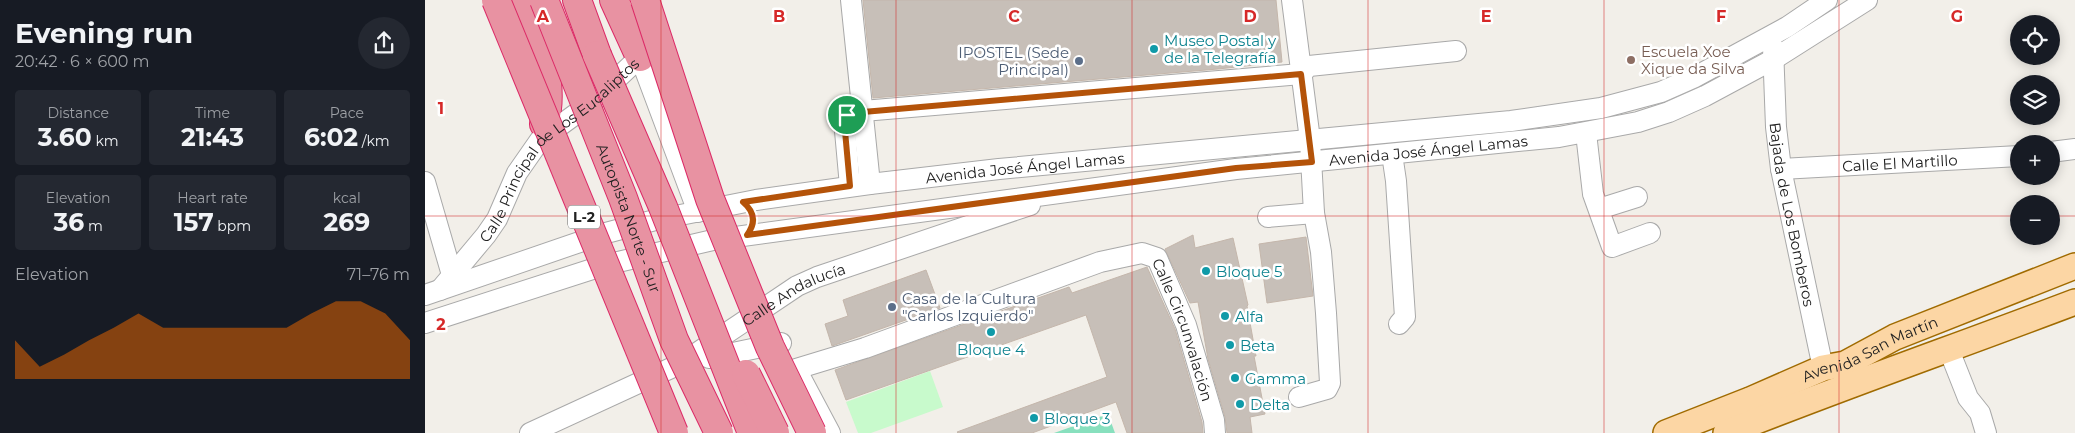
<!DOCTYPE html>
<html lang="en">
<head>
<meta charset="utf-8">
<style>
	:root { --surface:#171b24; --page:#242831; --text:#f1f3f6; --muted:#9ea1a6; --accent:#b45309 }
	body { margin:0; font-family:Montserrat,sans-serif; background:var(--page); color:var(--text); height:100vh; display:flex; flex-direction:column; font-size:19px; white-space:nowrap }
	* { box-sizing:border-box; margin:0 }
	p { font-size:16px; color:var(--muted) }
	.icon { flex:none; width:28px; height:28px; fill:none; stroke:currentColor; stroke-width:2; stroke-linecap:round; stroke-linejoin:round }
	.map { position:relative; flex:1; overflow:hidden }
	.panel { display:flex; flex-direction:column; background:var(--surface); width:425px }
	.panel>* { flex:none }
	.tools { position:absolute; left:1585px; top:15px; display:grid; gap:10px }
	.tools a { display:grid; place-items:center; width:50px; height:50px; border-radius:50%; background:var(--surface); box-shadow:0 2px 12px #0003; font-size:25px }
	.pin { position:absolute; display:grid; place-items:center; width:42px; height:42px; color:#fff; margin:-21px; border:2px solid #fff; border-radius:50%; box-shadow:0 1px 5px #0007 }
	.round { display:grid; place-items:center; flex:none; width:52px; height:52px; border-radius:26px; background:var(--page) }
	.head { display:flex; align-items:center; justify-content:space-between; height:85px; padding:0 15px }
	h1 { font-size:28px; font-weight:700; line-height:38px }
	.stats { display:grid; grid-template-columns:repeat(3,1fr); gap:8px; height:85px; padding:5px 15px }
	.stats div { display:grid; align-content:center; border-radius:5px; background:var(--page); text-align:center }
	.stats b { font-size:25px; font-weight:700 }
	.stats small { font-size:14px; font-weight:400 }
	.stats p { font-size:14px }
	.chart { height:140px; padding:10px 15px }
	.chart p { display:flex; justify-content:space-between }
	.chart svg { width:100%; height:90px; margin-top:5px; fill:var(--accent); opacity:.7 }
	main { display:flex; flex:1; min-height:0 }
	.map>svg:first-child { display:block }
	.park { fill:#c8facc }
	.pitch { fill:#88e0be }
	.building { fill:#c7bfb8; stroke:#c4b6ab }
	.lines { fill:none; stroke-linecap:round; stroke-linejoin:round }
	.minor-casing { stroke:#a9a9a9; stroke-width:22 }
	.major-casing { stroke:#a06b00; stroke-width:28 }
	.highway-casing { stroke:#dc2a67; stroke-width:30 }
	.minor { stroke:#fff; stroke-width:20 }
	.major { stroke:#fcd6a4; stroke-width:25 }
	.highway { stroke:#e892a2; stroke-width:28 }
	.highway-bridge-casing { stroke:#dc2a67; stroke-width:30; stroke-linecap:butt }
	.highway-bridge { stroke:#e892a2; stroke-width:28 }
	.route-casing { stroke:#fff; stroke-width:10 }
	.route { stroke:#b45309; stroke-width:6 }
	.grid { fill:none; stroke:#d62828; stroke-width:1; stroke-opacity:0.55 }
	.culture-dot { fill:#0f9aa8; stroke:#fff; stroke-width:2 }
	.education-dot { fill:#8d6e63; stroke:#fff; stroke-width:2 }
	.service-dot { fill:#5c6f8a; stroke:#fff; stroke-width:2 }
	.labels { text-anchor:middle; dominant-baseline:central; stroke-width:5; stroke-linejoin:round; paint-order:stroke }
	.shield { fill:#fff; stroke:#646464; stroke-width:1 }
	.shield-label { font-size:14px; font-weight:bold; fill:#222 }
	.culture-label { font-size:15px; fill:#0d838f; stroke:#fff; text-anchor:start }
	.education-label { font-size:15px; fill:#785e54; stroke:#fff; text-anchor:start }
	.service-label { font-size:15px; fill:#4e5e75; stroke:#fff; text-anchor:end }
	.street-label { font-size:15px; fill:#222; stroke:#fff }
	.grid-label { font-size:16px; text-anchor:middle; font-weight:bold; fill:#d62828; stroke:#fff; stroke-width:5; stroke-linejoin:round; paint-order:stroke }
</style>
</head>
<body>
<main>
<section class="panel">
<div class="head"><div><h1>Evening run</h1><p>20:42 · 6 × 600 m</p></div><a class="round"><svg class="icon" aria-label="share" viewBox="0 0 24 24"><path d="M12 15V3M7 8l5-5 5 5M5 13v7h14v-7"/></svg></a></div>
<div class="stats">
<div><p>Distance</p><b>3.60<small> km</small></b></div>
<div><p>Time</p><b>21:43</b></div>
<div><p>Pace</p><b>6:02<small> /km</small></b></div>
</div>
<div class="stats">
<div><p>Elevation</p><b>36<small> m</small></b></div>
<div><p>Heart rate</p><b>157<small> bpm</small></b></div>
<div><p>kcal</p><b>269</b></div>
</div>
<div class="chart"><p><span>Elevation</span>71–76 m</p>
<svg viewBox="0 0 160 44" preserveAspectRatio="none"><path d="M0 44V25L10 38L20 32L30 25L40 19L50 12L60 19L70 19L80 19L90 19L100 19L110 19L120 12L130 6L140 6L150 12L160 25V44z"/></svg>
</div>
</section>
<div class="map">
<svg width="1650" height="433" viewBox="0 0 1650 433">
	<rect width="100%" height="100%" fill="#f2efe9"/>
	<polygon class="park" points="505,371 518,407 446,433 433,433 421,402"/>
	<polygon class="pitch" points="683,414 690,433 629,433"/>
	<g class="building">
		<polygon points="438,0 851,0 857,62 793,69 448,98"/>
		<polygon points="768,235 770,248 808,238 823,305 822,306 831,356 829,356 840,414 825,417 827,433 802,433 800,417 783,359 773,302 765,303 740,249"/>
		<polygon points="881,237 888,296 842,303 834,244"/>
		<polygon points="722,267 750,329 777,422 778,433 702,433 691,402 607,433 533,433 532,432 682,377 661,315 421,400 410,370 644,287 647,293"/>
		<polygon points="501,270 515,308 407,346 400,324 423,316 418,300"/>
	</g>
	<g class="lines">
		<g class="minor-casing">
			<g id="minor">
				<polyline points="426,0 445,184"/>
				<polyline points="867,0 885,140 889,213 896,252 901,313 905,383 902,389 874,397"/>
				<path id="s1" d="M1348,47l3,80 5,42 42,199"/>
				<polyline points="215,57 273,212"/>
				<polyline points="1161,133 1168,194 1187,247 1225,233"/>
				<polyline points="1626,152 1650,149"/>
				<polyline points="967,154 971,181 980,317 974,324"/>
				<path id="s2" d="M1356,169l238,-13"/>
				<polyline points="0,182 27,275"/>
				<polyline points="425,186 419,120 422,115 438,111 876,74 884,66 1031,51"/>
				<polyline points="1174,209 1212,197"/>
				<polyline points="843,217 889,213"/>
				<path id="s3" d="M15,290l46,-55 11,-16 20,-46 23,-33 51,-37 49,-46 9,-11"/>
				<path id="s4" d="M0,295l181,-62 49,-13 101,-20 114,-16 129,-15 512,-48 90,-13 60,-16 34,-15 92,-50 40,-27"/>
				<path id="s5" d="M0,323l180,-58 108,-25 523,-71 323,-32 79,-15 31,-10 36,-16 69,-37 93,-59"/>
				<polyline points="1524,350 1543,398 1555,413 1561,433"/>
				<polyline points="284,358 356,343"/>
				<path id="s6" d="M105,433l152,-70 115,-77 20,-9 213,-72"/>
				<path id="s7" d="M405,433l-34,-64 69,-21 235,-86 42,-9 15,5 29,67 28,95 1,13"/>
			</g>
		</g>
		<g class="major-casing">
			<g id="major">
				<path id="s8" d="M1241,433l84,-33 73,-32 22,-4 50,-27 180,-71"/>
				<path d="M1301,433c115,-46 233,-87 349,-131"/>
			</g>
		</g>
		<g class="highway-casing">
			<g id="highway">
				<path d="M97,0c15,39 34,82 22,124"/>
				<polyline points="152,0 172,55"/>
				<polyline points="189,0 215,57"/>
			</g>
		</g>
		<use href="#minor" class="minor"/>
		<use href="#major" class="major"/>
		<use href="#highway" class="highway"/>
		<g class="highway-bridge-casing">
			<g id="highway-bridge">
				<polyline points="71,0 249,433"/>
				<path id="s9" d="M119,0l79,198 51,142 45,93"/>
				<polyline points="220,0 285,199 345,347 387,433"/>
				<polyline points="172,55 238,207 327,433"/>
				<polyline points="321,374 350,433"/>
			</g>
		</g>
		<use href="#highway-bridge" class="highway-bridge"/>
	</g>
	<g class="lines">
		<g class="route-casing">
			<path id="route" d="M876,74l11,88 -76,6 -489,67c9,-12 8,-23 -4,-33l107,-16 -6,-66 3,-5 16,-3z"/>
		</g>
		<use href="#route" class="route"/>
	</g>
	<path class="grid" d="M236,0v433M471,0v433M707,0v433M943,0v433M1179,0v433M1414,0v433M0,216h1594M1626,216h24"/>
	<g class="culture-dot">
		<circle cx="729" cy="49" r="5"/>
		<circle cx="781" cy="271" r="5"/>
		<circle cx="800" cy="316" r="5"/>
		<circle cx="566" cy="332" r="5"/>
		<circle cx="805" cy="345" r="5"/>
		<circle cx="810" cy="378" r="5"/>
		<circle cx="815" cy="404" r="5"/>
		<circle cx="609" cy="418" r="5"/>
	</g>
	<circle class="education-dot" cx="1206" cy="60" r="5"/>
	<g class="service-dot">
		<circle cx="654" cy="61" r="5"/>
		<circle cx="467" cy="307" r="5"/>
	</g>
	<g class="labels">
		<rect class="shield" x="143" y="205.5" width="32" height="23" rx="4"/>
		<g class="shield-label">
			<text x="159" y="217">L-2</text>
		</g>
		<g class="culture-label">
			<text x="739" y="40">Museo Postal y<tspan x="739" dy="17">de la Telegrafía</tspan></text>
			<text x="791" y="271">Bloque 5</text>
			<text x="810" y="316">Alfa</text>
			<text x="815" y="345">Beta</text>
			<text x="566" y="349" text-anchor="middle">Bloque 4</text>
			<text x="820" y="378">Gamma</text>
			<text x="825" y="404">Delta</text>
			<text x="619" y="418">Bloque 3</text>
		</g>
		<g class="education-label">
			<text x="1216" y="51">Escuela Xoe<tspan x="1216" dy="17">Xique da Silva</tspan></text>
		</g>
		<g class="service-label">
			<text x="644" y="52">IPOSTEL (Sede<tspan x="644" dy="17">Principal)</tspan></text>
			<text x="477" y="298" text-anchor="start">Casa de la Cultura<tspan x="477" dy="17">"Carlos Izquierdo"</tspan></text>
		</g>
		<g class="street-label">
			<text stroke="none"><textPath href="#s3" startOffset="186">Calle Principal de Los Eucaliptos</textPath></text>
			<text stroke="none"><textPath href="#s5" startOffset="1021">Avenida José Ángel Lamas</textPath></text>
			<text stroke="none"><textPath href="#s2" startOffset="119">Calle El Martillo</textPath></text>
			<text stroke="none"><textPath href="#s4" startOffset="616">Avenida José Ángel Lamas</textPath></text>
			<text stroke="none"><textPath href="#s1" startOffset="169">Bajada de Los Bomberos</textPath></text>
			<text stroke="none"><textPath href="#s9" startOffset="234">Autopista Norte - Sur</textPath></text>
			<text stroke="none"><textPath href="#s6" startOffset="299">Calle Andalucía</textPath></text>
			<text stroke="none"><textPath href="#s7" startOffset="530">Calle Circunvalación</textPath></text>
			<text stroke="none"><textPath href="#s8" startOffset="221">Avenida San Martín</textPath></text>
		</g>
	</g>
	<g class="grid-label">
		<text x="118" y="22">A</text>
		<text x="354" y="22">B</text>
		<text x="589" y="22">C</text>
		<text x="825" y="22">D</text>
		<text x="1061" y="22">E</text>
		<text x="1296" y="22">F</text>
		<text x="1532" y="22">G</text>
		<text x="16" y="114">1</text>
		<text x="16" y="330">2</text>
	</g>
</svg>
<div class="tools">
<a><svg class="icon" aria-label="locate" viewBox="0 0 24 24"><circle cx="12" cy="12" r="6"/><path d="M12 2v4M12 18v4M2 12h4M18 12h4"/></svg></a>
<a><svg class="icon" aria-label="layers" viewBox="0 0 24 24"><path d="M12 4l9 5-9 5-9-5zM3 14l9 5 9-5"/></svg></a>
<a>+</a>
<a>−</a>
</div>
<div class="pin" style="left:422px;top:115px;background:#1e9e55"><svg class="icon" aria-label="arrive" viewBox="0 0 24 24"><path d="M6 21V4h12l-3 4 3 4H6"/></svg></div>
</div>
</main>
</body>
</html>
